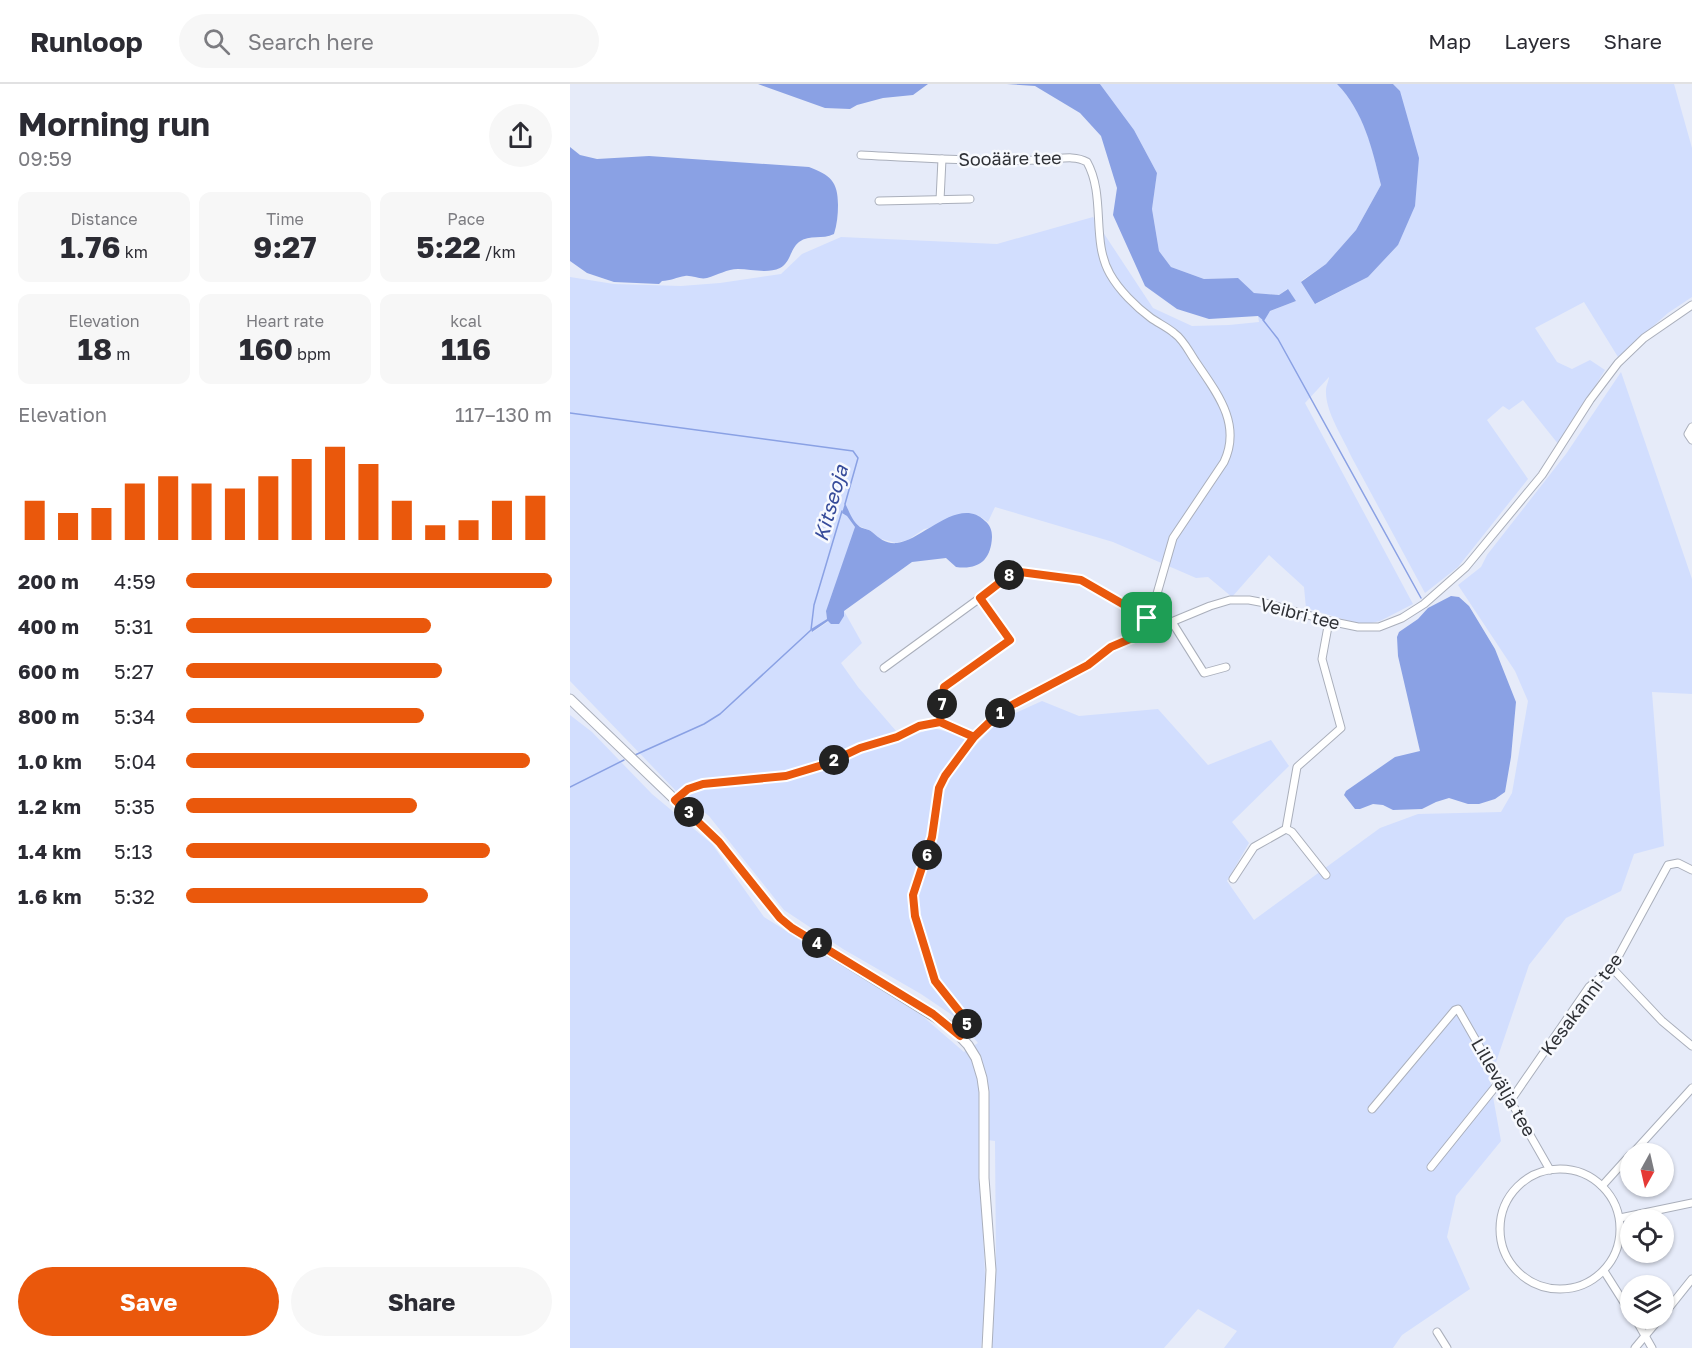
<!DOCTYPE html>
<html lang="en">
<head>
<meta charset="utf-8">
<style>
	:root { --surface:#fff; --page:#f7f7f7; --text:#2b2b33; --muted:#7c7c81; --line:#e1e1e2; --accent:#ea580c }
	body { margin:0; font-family:"Golos Text",sans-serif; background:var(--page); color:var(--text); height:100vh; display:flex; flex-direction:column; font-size:22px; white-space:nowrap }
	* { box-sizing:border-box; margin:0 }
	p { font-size:20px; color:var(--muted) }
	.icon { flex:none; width:33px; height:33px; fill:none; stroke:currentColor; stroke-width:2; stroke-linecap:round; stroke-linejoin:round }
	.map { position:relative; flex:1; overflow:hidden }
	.panel { display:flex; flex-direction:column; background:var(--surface); width:570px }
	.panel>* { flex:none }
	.needle { width:39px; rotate:188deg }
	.fabs { position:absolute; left:1050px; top:1059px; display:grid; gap:12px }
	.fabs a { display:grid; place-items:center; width:54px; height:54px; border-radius:50%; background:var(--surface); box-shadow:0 2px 4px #0004; font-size:30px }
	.pin { position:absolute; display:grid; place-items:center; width:51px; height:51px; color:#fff; margin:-26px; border-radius:12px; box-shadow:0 3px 9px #0006 }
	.km { position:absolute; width:30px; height:30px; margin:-15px; border-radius:50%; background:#222; color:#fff; font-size:16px; line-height:30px; text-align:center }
	.round { display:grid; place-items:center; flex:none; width:63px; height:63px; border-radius:32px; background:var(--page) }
	.summary { display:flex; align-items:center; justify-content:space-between; height:102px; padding:0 18px }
	h1 { font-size:33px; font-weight:700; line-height:45px }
	.stats { display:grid; grid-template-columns:repeat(3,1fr); gap:9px; height:102px; padding:6px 18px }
	.stats div { display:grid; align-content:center; border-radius:12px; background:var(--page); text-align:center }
	.stats b { font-size:30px; font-weight:700 }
	.stats small { font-size:16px; font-weight:400 }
	.stats p { font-size:16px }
	.chart { height:168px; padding:12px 18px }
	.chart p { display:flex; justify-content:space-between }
	.chart svg { width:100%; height:108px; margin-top:6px; stroke:var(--accent); stroke-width:6 }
	.cta { display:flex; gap:12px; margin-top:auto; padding:12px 18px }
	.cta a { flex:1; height:69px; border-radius:36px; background:var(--accent); color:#fff; font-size:24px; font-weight:700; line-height:69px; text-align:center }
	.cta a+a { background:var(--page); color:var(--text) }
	ul { padding:0 18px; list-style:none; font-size:20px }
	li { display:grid; grid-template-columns:96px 72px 1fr; align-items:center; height:45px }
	li i { height:15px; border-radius:8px; background:var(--accent) }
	header { display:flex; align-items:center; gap:36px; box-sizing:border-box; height:84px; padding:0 30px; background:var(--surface); border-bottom:2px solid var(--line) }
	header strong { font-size:28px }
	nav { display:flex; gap:33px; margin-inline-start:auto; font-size:21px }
	.search { width:420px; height:54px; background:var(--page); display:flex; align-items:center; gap:15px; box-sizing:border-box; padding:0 21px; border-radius:33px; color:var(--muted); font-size:22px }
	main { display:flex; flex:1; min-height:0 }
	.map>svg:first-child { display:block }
	.green { fill:#d2defe }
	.water { fill:#8aa1e4 }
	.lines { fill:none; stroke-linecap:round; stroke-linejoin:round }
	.stream { stroke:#8aa1e4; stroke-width:1.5 }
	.street-casing { stroke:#aaafbb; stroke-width:9 }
	.secondary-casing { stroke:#aaafbb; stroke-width:11 }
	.street { stroke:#fff; stroke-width:7 }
	.secondary { stroke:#fff; stroke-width:9 }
	.route-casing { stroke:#fff; stroke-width:12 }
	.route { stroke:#ea580c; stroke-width:8 }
	.labels { text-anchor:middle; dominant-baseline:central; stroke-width:5; stroke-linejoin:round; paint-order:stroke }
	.street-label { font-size:18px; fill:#2f3136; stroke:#f7f9fe }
	.water-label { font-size:20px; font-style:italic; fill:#364b9a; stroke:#f7f9fe }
</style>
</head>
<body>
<header>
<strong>Runloop</strong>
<div class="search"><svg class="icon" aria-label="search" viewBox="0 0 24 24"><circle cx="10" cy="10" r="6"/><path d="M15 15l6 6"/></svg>Search here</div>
<nav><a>Map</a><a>Layers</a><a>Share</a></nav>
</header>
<main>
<section class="panel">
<div class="summary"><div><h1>Morning run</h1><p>09:59</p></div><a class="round"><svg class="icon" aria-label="share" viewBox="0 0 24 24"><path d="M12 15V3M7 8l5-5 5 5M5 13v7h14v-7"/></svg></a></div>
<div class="stats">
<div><p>Distance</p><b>1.76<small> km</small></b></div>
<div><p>Time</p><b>9:27</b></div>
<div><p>Pace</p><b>5:22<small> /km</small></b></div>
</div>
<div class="stats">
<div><p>Elevation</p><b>18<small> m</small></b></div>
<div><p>Heart rate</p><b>160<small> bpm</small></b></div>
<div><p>kcal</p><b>116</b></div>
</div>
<div class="chart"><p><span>Elevation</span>117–130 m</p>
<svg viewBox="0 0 160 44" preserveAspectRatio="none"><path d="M5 44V28M15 44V33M25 44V31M35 44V21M45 44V18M55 44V21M65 44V23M75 44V18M85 44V11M95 44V6M105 44V13M115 44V28M125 44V38M135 44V36M145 44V28M155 44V26"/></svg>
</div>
<ul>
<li><b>200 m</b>4:59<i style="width:100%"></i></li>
<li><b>400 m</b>5:31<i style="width:67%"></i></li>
<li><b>600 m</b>5:27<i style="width:70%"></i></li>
<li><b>800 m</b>5:34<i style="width:65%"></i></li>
<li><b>1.0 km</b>5:04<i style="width:94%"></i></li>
<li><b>1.2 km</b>5:35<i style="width:63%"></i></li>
<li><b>1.4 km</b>5:13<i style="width:83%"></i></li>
<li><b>1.6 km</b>5:32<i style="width:66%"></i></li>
</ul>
<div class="cta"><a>Save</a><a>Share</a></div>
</section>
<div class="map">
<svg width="1122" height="1264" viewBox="0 0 1122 1264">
	<rect width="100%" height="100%" fill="#e6ebf9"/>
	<path class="green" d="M530,0h237c28,29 35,63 44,101l-25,45 -30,34 -25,17 15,23 52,-27 30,-32 2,-154 -7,-7h281l18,64v149l-24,16 -50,44 -34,-55 -49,26 22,34 15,7 18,-9 15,10 -46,75 -36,-45 -14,10 -6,-4 -16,14 41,59 -70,88 -33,26 -74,-137c-8,-19 -26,-44 -25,-66 0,-4 3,-10 3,-13l-24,26 108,201 -33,17 -18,4 -56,-17 -2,-21 -35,-32 -37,42 -24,-20 -12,1 -83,-36 -118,-35 -7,15 -7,-5 -57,12 -16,11 -12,3 -18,-5 -7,-7 -12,-5 -12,-10 8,11 -1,6 -28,78 1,8 -16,10 2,3 31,-21 18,32 -21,20 17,24 45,52 30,-11 26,7 15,12 26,-27 42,-19 37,15 79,-7 50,56 63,-25 18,26 -57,56 17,21 -22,38 27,39 126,-92 38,-14 83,-2 11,-19 16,-92 -13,-30 -57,-86 23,-18 6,-12 79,-101 55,-82 71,207v115l-40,-2 12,154 -30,8 -13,37 -55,27 -37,47 -39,115 11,61 -45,55 -9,41 23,52 -68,46 -9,13h-169l13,-17 -39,-22 -34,39h-172l4,-81 -1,-126 -16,-2 7,159 -5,50h-411v-633l22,17 60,62 60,50 52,73 156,97 44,38 14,-9 -20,-24 -37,-25 -78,-45 -59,-39 -75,-94 -33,-25 -106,-110v-404l44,7 67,2 39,-3 61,-9 21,-20 39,-17 156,7 96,-27 60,91 39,18 37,-1 30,-3 -1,-6 38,-15 -9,-12 -8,6 -25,-2 -17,-15 -33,1 -33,-12 -12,-16 -7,-42 5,-36 -23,-43z"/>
	<g class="water">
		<polygon points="188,0 358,0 343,11 313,14 287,21 280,25 255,24"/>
		<polygon points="437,0 530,0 564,46 587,89 582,125 589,167 601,183 634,195 668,194 684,209 709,211 718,205 726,217 700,227 694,237 688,232 639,235 607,225 575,202 543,131 547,104 531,52 510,29 465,2"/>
		<path d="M767,0h56l7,7 19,67 -4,48 -17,39 -30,32 -53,27 -14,-22 25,-18 30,-34 25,-45c-9,-37 -17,-73 -44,-101z"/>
		<path d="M0,63l10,8 17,4 52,-3 160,11c21,8 29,14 29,38 0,10 -1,19 -4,29 -12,6 -24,0 -35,8 -9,7 -8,20 -19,26 -13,6 -29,1 -42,1 -11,0 -20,6 -31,9 -7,2 -15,-3 -22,-2 -8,1 -15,5 -23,5l-3,3 -45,-2 -27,-9 -17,-12z"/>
		<path d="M275,419c4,8 7,18 15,24 4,2 9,2 12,5 8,7 14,12 25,11 26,-3 62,-48 88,-22 5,4 7,9 7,16 -1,23 -13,33 -36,30l-10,-9 -34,4 -68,49v5l-5,8h-8l-3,-3 -16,11 -1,-3 16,-10 -1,-8 29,-84 -8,-11 -5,-3z"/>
		<polygon points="881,512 889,513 899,522 925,565 946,618 941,673 935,708 925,715 909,720 898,720 879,714 866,718 852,725 823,726 813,721 803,720 790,725 785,725 774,711 776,707 825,673 850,667 828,572 827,553 829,548 848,535 858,524"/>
	</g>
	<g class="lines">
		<g class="stream">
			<polyline points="693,236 708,255 851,514"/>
			<polyline points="0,329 283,367 288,374 275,420"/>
			<polyline points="65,671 134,640 150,630 241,546 244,521 272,427"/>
			<polyline points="0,703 54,676"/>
		</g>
		<g class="street-casing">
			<g id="street">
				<path d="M291,71c60,3 120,7 181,5 15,0 31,-6 45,2 19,34 4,79 23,112 9,16 26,33 41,44 7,5 16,9 23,15 10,7 15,19 22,29 21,31 46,62 28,100l-51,76 -21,73 -5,7 4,12"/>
				<polyline points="370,116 372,75"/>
				<polyline points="309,117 400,115"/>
				<polyline points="1122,343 1118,350 1122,356"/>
				<polyline points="602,538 634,589 656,583"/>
				<polyline points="314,584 410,514"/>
				<polyline points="370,638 374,603 440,556 410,514 442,489 450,488 511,496 577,534"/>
				<polyline points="105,716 118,705 133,701 216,692 256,680 290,664 327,653 349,643 370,638 404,653 426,632 442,621 518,581 541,563 640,522 660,516 679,516 695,519 759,537 788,543 809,543 832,534 854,520 896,483 972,391 1020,316 1048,279 1074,254 1122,221"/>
				<polyline points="716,745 722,748 756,791"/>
				<polyline points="663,795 684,763 716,745 727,683 771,644 752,575 759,537"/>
				<polyline points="1042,884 1092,937 1122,962"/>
				<polyline points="390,952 397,943 396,936 365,897 346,832 343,811 362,753 369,704 375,692 404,653"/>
				<polyline points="941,1016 1019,903 1042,884 1098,781 1108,779 1122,786"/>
				<polyline points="802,1025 885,926 888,925 980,1086"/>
				<polyline points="1062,1070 1122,1004"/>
				<polyline points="861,1083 930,997"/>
				<circle cx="990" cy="1145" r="60"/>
				<polyline points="1032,1102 1060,1071"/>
				<polyline points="1050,1134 1122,1119"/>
				<polyline points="1034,1187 1060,1228"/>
				<polyline points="1094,1230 1122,1195"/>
				<polyline points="1065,1234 1082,1264"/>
				<polyline points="867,1248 877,1264"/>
				<polyline points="1065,1264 1090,1234"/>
			</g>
		</g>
		<g class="secondary-casing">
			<polyline id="secondary" points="0,615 149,758 210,834 222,844 381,943 398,961 406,974 412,994 414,1008 414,1094 421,1186 417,1264"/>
		</g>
		<use href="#street" class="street"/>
		<use href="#secondary" class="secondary"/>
	</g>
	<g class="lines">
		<g class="route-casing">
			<polyline id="route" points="577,534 581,546 541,563 518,581 442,621 426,632 404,653 370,638 349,642 327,653 290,664 256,680 216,692 133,700 118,705 105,716 149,758 210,834 222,844 363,930 390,952 397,943 396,936 365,897 345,832 343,811 362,753 369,704 375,692 404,653 370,638 374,603 440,556 410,514 442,489 450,488 511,496 577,534"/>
		</g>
		<use href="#route" class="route"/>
	</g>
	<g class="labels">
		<g class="street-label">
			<text transform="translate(440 74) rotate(-1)">Sooääre tee</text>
			<text transform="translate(730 529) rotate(14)">Veibri tee</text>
			<text transform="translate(1011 920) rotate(-53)">Kesakanni tee</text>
			<text transform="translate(934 1003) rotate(60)">Lillevälja tee</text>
		</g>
		<g class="water-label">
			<text transform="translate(260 419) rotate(-74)">Kitseoja</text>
		</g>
	</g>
</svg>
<div class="fabs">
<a><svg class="needle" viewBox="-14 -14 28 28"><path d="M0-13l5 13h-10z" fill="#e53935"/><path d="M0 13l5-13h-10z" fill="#7c7c81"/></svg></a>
<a><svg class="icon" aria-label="locate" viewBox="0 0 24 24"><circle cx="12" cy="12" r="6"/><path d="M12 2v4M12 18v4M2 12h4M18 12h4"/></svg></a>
<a><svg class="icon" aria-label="layers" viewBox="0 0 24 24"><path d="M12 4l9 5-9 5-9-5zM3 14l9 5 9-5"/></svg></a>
</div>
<div class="pin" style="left:577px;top:534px;background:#1e9e55"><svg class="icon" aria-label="arrive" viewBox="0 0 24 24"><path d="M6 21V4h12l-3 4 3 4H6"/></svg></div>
<b class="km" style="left:430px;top:629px">1</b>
<b class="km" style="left:264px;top:676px">2</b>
<b class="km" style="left:119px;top:728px">3</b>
<b class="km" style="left:247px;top:859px">4</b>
<b class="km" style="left:397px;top:940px">5</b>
<b class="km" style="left:357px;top:771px">6</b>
<b class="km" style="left:372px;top:620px">7</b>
<b class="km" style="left:439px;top:491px">8</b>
</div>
</main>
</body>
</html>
